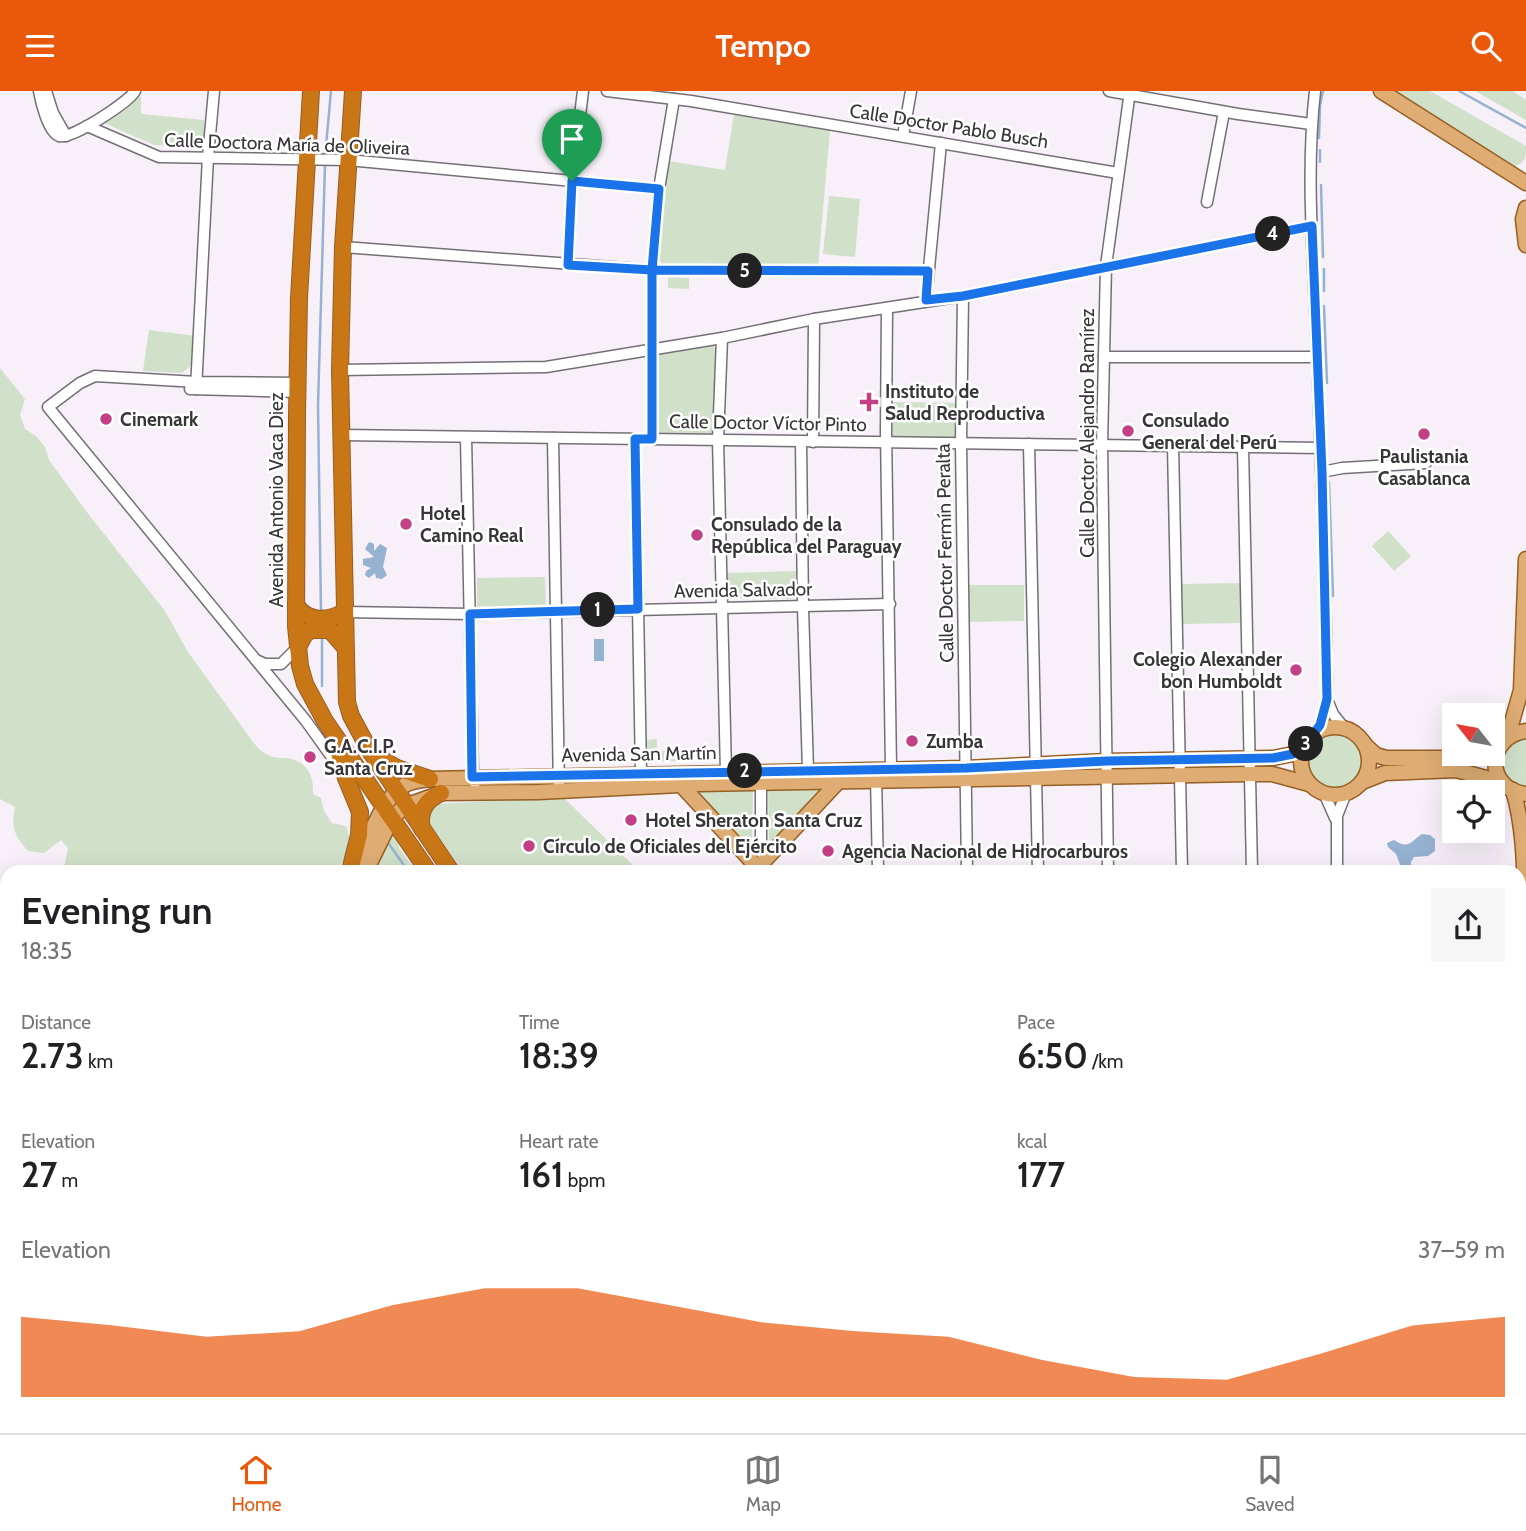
<!DOCTYPE html>
<html lang="en">
<head>
<meta charset="utf-8">
<style>
	:root { --surface:#fff; --page:#f6f6f6; --text:#202124; --muted:#757577; --line:#e0e0e0; --accent:#ea580c }
	body { margin:0; font-family:Cabin,sans-serif; background:var(--page); color:var(--text); height:100vh; display:flex; flex-direction:column; font-size:26px; white-space:nowrap }
	* { box-sizing:border-box; margin:0 }
	p { font-size:23px; color:var(--muted) }
	.icon { flex:none; width:38px; height:38px; fill:none; stroke:currentColor; stroke-width:2; stroke-linecap:round; stroke-linejoin:round }
	.map { position:relative; flex:1; overflow:hidden }
	.sheet { position:absolute; left:0px; top:774px; width:1526px; height:569px; display:flex; flex-direction:column; background:var(--surface); border-radius:21px 21px 0 0; box-shadow:0 7px 28px #0002 }
	.sheet>* { flex:none }
	.needle { width:46px; rotate:301deg }
	.controls { position:absolute; left:1442px; top:612px; display:grid; gap:14px }
	.controls a { display:grid; place-items:center; width:63px; height:63px; border-radius:0px; background:var(--surface); box-shadow:0 7px 28px #0002; font-size:35px }
	.pin { position:absolute; display:grid; place-items:center; width:60px; height:60px; color:#fff; margin:-72px -30px; border-radius:50% 50% 50% 0; rotate:-45deg; box-shadow:0 0 7px #0007 }
	.pin .icon { rotate:45deg }
	.km { position:absolute; width:35px; height:35px; margin:-18px; border-radius:50%; background:#222; color:#fff; font-size:19px; line-height:35px; text-align:center }
	.round { display:grid; place-items:center; flex:none; width:74px; height:74px; border-radius:0px; background:var(--page) }
	.summary { display:flex; align-items:center; justify-content:space-between; height:119px; padding:0 21px }
	h1 { font-size:38px; font-weight:600; line-height:52px }
	.stats { display:grid; grid-template-columns:repeat(3,1fr); gap:10px; height:119px; padding:7px 21px }
	.stats div { display:grid; align-content:center }
	.stats b { font-size:35px; font-weight:600 }
	.stats small { font-size:19px; font-weight:400 }
	.stats p { font-size:19px }
	.chart { height:196px; padding:14px 21px }
	.chart p { display:flex; justify-content:space-between }
	.chart svg { width:100%; height:126px; margin-top:7px; fill:var(--accent); opacity:.7 }
	header { display:flex; justify-content:space-between; align-items:center; height:91px; padding:0 21px; background:var(--accent); color:#fff; font-size:32px; font-weight:600 }
	.tabs { display:flex; justify-content:space-around; align-items:center; height:98px; border-top:2px solid var(--line); background:var(--surface); font-size:19px; color:var(--muted) }
	.tabs a { display:grid; justify-items:center; gap:4px }
	.tabs .selected { color:var(--accent) }
	.map>svg:first-child { display:block }
	.green { fill:#d0e0c9 }
	.water { fill:#96b2d1 }
	.lines { fill:none; stroke-linecap:round; stroke-linejoin:round }
	.stream { stroke:#96b2d1; stroke-width:2.5 }
	.minor-casing { stroke:#746f76; stroke-width:13 }
	.major-casing { stroke:#965f23; stroke-width:17 }
	.highway-casing { stroke:#965f23; stroke-width:18 }
	.minor { stroke:#fff; stroke-width:10 }
	.major { stroke:#dfad74; stroke-width:14 }
	.highway { stroke:#c97617; stroke-width:16 }
	.route-casing { stroke:#fff; stroke-width:14 }
	.route { stroke:#1a73e8; stroke-width:9 }
	.poi-dot { fill:#c44086; stroke:#fff; stroke-width:2.5 }
	.labels { text-anchor:middle; dominant-baseline:central; stroke-width:5; stroke-linejoin:round; paint-order:stroke }
	.street-label { font-size:19px; fill:#373538; stroke:#fff }
	.poi-label { font-size:19px; font-weight:bold; fill:#373538; stroke:#fff; text-anchor:start }
</style>
</head>
<body>
<header><svg class="icon" aria-label="menu" viewBox="0 0 24 24"><path d="M4 6h16M4 12h16M4 18h16"/></svg>Tempo<svg class="icon" aria-label="search" viewBox="0 0 24 24"><circle cx="10" cy="10" r="6"/><path d="M15 15l6 6"/></svg></header>
<div class="map">
<svg width="1526" height="1342" viewBox="0 0 1526 1342">
	<rect width="100%" height="100%" fill="#f7f0f8"/>
	<g class="green">
		<path d="M1387,0h43l96,55c0,12 0,16 -13,21z"/>
		<polygon points="1475,0 1513,0 1526,9 1526,29"/>
		<polygon points="136,5 141,6 141,23 204,29 204,57 154,54 104,32 103,25"/>
		<polygon points="734,23 830,39 818,176 663,173 657,167 668,70 725,79"/>
		<polygon points="829,105 860,108 855,166 823,163"/>
		<polygon points="668,186 689,187 689,198 668,197"/>
		<polygon points="149,239 196,245 193,273 182,282 143,280"/>
		<polygon points="712,254 718,259 714,341 711,344 660,343 657,341 656,265 660,262"/>
		<path d="M0,277l25,31 -5,16 5,14 11,7 9,11 4,13 37,51 79,100 23,41 65,90c5,6 10,11 17,14 7,3 15,1 22,3 17,5 22,20 21,35l8,4 3,13 8,12 14,3c8,17 0,30 -9,45h-275l2,-3 4,-20 -7,-8 -17,13 -16,-2c-14,-16 -17,-23 -13,-44l-15,-8z"/>
		<polygon points="891,311 958,312 956,345 953,347 895,347 890,342"/>
		<polygon points="1388,440 1411,465 1394,480 1372,455"/>
		<polygon points="796,480 795,503 790,508 731,507 727,503 727,482"/>
		<polygon points="545,486 546,516 477,517 477,487"/>
		<polygon points="1240,492 1240,532 1180,533 1180,493"/>
		<polygon points="967,494 1024,494 1024,530 967,531"/>
		<circle cx="1336" cy="670" r="27"/>
		<polygon points="1526,647 1526,698 1519,698 1501,684 1504,656 1510,650"/>
		<polygon points="657,648 657,660 681,660 682,670 652,671 648,669 647,649"/>
		<polygon points="828,695 773,755 769,753 768,696"/>
		<polygon points="691,698 753,698 752,750 744,752"/>
		<polygon points="563,706 639,780 463,780 427,729 429,717 435,713"/>
		<polygon points="391,739 397,744 399,757 416,780 369,780"/>
		<polygon points="0,884 7,892 7,945 0,946"/>
		<polygon points="7,997 7,1335 809,1335 812,1342 0,1342 0,998"/>
		<polygon points="882,1335 917,1335 919,1342 885,1342"/>
	</g>
	<g class="water">
		<polygon points="369,451 374,453 374,460 380,453 387,457 383,476 387,484 382,488 376,487 375,482 369,487 365,484 366,480 371,477 363,474 363,468 374,466 365,458"/>
		<rect x="594" y="548" width="10" height="22"/>
		<path d="M1422,743l8,1 5,4v12l-7,5 -14,1 -3,5v9l-6,-6 -4,2 -5,-13 -8,-7 -1,-4 7,-3c15,10 17,1 28,-6z"/>
	</g>
	<g class="lines">
		<g class="stream">
			<polyline points="1459,0 1526,37"/>
			<polyline points="1319,47 1320,14 1323,0"/>
			<polyline points="1320,59 1320,71"/>
			<polyline points="325,66 331,0"/>
			<polyline points="1321,94 1323,166"/>
			<polyline points="1324,178 1324,200"/>
			<polyline points="1324,215 1327,292"/>
			<polyline points="1329,391 1333,505"/>
			<polyline points="321,521 318,314 325,73"/>
			<polyline points="322,595 322,546"/>
			<polyline points="389,753 408,780"/>
		</g>
		<g class="minor-casing">
			<g id="minor">
				<path d="M39,0c2,11 9,41 20,45 12,4 70,-34 76,-45"/>
				<polyline points="46,0 53,22 66,45"/>
				<polyline points="607,0 691,10 1118,82"/>
				<polyline points="1109,0 1238,23 1311,33"/>
				<path d="M1315,0c-9,79 -2,161 1,240 5,123 10,245 11,368l-3,16 -8,17"/>
				<polyline points="87,35 159,66 348,69 659,98"/>
				<polyline points="903,45 911,0"/>
				<polyline points="1207,111 1224,21"/>
				<polyline points="343,156 652,179 928,180"/>
				<polyline points="568,174 572,90 583,0"/>
				<polyline points="963,205 961,352 967,780"/>
				<polyline points="926,209 941,52"/>
				<polyline points="887,217 886,340 891,678"/>
				<polyline points="722,247 718,349 726,681"/>
				<polyline points="1104,266 1317,266"/>
				<polyline points="340,279 546,276 722,247 814,228 963,205 1312,135"/>
				<polyline points="298,292 197,291 95,285 80,292 48,316 306,630 339,676"/>
				<polyline points="190,298 298,301"/>
				<polyline points="196,298 208,66 214,0"/>
				<polyline points="341,344 1321,357"/>
				<polyline points="466,346 473,686 475,692"/>
				<polyline points="553,347 559,699"/>
				<polyline points="635,348 641,682"/>
				<polyline points="652,348 652,179 659,98 674,8"/>
				<polyline points="801,351 803,517 808,679"/>
				<polyline points="813,351 814,228"/>
				<polyline points="1029,353 1038,780"/>
				<polyline points="1173,355 1182,780"/>
				<polyline points="1243,356 1252,780"/>
				<polyline points="1322,381 1342,377 1426,372"/>
				<polyline points="344,521 470,523 890,513"/>
				<polyline points="256,569 265,573 281,573 298,556"/>
				<polyline points="1328,611 1333,623 1345,638"/>
				<polyline points="876,685 878,780"/>
				<polyline points="761,693 761,759 765,769 765,780"/>
				<polyline points="1324,702 1335,727"/>
				<polyline points="1108,780 1102,354 1106,175 1130,0"/>
				<polyline points="1337,780 1337,725 1346,702"/>
				<polyline points="1519,1188 1526,1187"/>
				<polyline points="1519,1295 1526,1294"/>
				<polyline points="922,1335 924,1342"/>
				<polyline points="1088,1335 1089,1342"/>
				<polyline points="1163,1335 1164,1342"/>
				<polyline points="1235,1335 1236,1342"/>
				<polyline points="1307,1335 1308,1342"/>
				<polyline points="1391,1335 1392,1342"/>
				<polyline points="1013,1342 1054,1335"/>
			</g>
		</g>
		<g class="major-casing">
			<g id="major">
				<polyline points="1381,0 1526,92"/>
				<polyline points="1526,117 1523,128 1526,154"/>
				<circle cx="1335" cy="670" r="34"/>
				<path d="M1526,640c-41,6 -41,59 0,63"/>
				<polyline points="1508,645 1521,599 1526,468"/>
				<polyline points="1365,654 1376,664 1386,667 1456,667 1473,663"/>
				<polyline points="1362,691 1385,682 1456,679 1502,691"/>
				<polyline points="681,694 757,776"/>
				<path d="M1513,699c13,44 11,91 13,137"/>
				<polyline points="765,769 838,691"/>
				<path d="M355,777c10,-21 27,-70 48,-82 8,-5 17,-6 27,-7l536,-11 141,-7 166,-3 20,-4 12,-9"/>
				<polyline points="366,780 392,727 405,715 441,702 538,701 700,693 1250,683 1272,683 1309,693"/>
				<polyline points="0,960 7,959"/>
				<polyline points="0,975 7,974"/>
			</g>
		</g>
		<g class="highway-casing">
			<g id="highway">
				<polyline points="311,0 299,207 297,324 296,535 300,575 305,593 325,630 428,780"/>
				<polyline points="353,0 343,156 340,279 347,611 351,625 370,660 451,780"/>
				<path d="M296,514c11,17 31,17 48,7"/>
				<polyline points="298,556 305,543 311,539 330,539 344,555"/>
				<polyline points="337,655 346,687 360,721 359,744 350,780"/>
				<polyline points="378,666 397,677 430,688"/>
				<path d="M422,738c-4,-17 3,-29 19,-36"/>
				<polyline points="856,1335 860,1342"/>
				<polyline points="876,1335 880,1342"/>
			</g>
		</g>
		<use href="#minor" class="minor"/>
		<use href="#major" class="major"/>
		<use href="#highway" class="highway"/>
	</g>
	<g class="lines">
		<g class="route-casing">
			<polyline id="route" points="572,90 659,98 652,179 652,348 635,348 638,518 470,523 472,686 966,677 1107,670 1273,667 1293,663 1305,654 1320,634 1327,608 1322,381 1312,135 963,205 926,209 928,180 652,179 568,174 572,90"/>
		</g>
		<use href="#route" class="route"/>
	</g>
	<g class="poi-dot">
		<path d="M865.5 300.5h7v7h7v7h-7v7h-7v-7h-7v-7h7z"/>
		<circle cx="106" cy="328" r="7"/>
		<circle cx="1128" cy="340" r="7"/>
		<circle cx="1424" cy="343" r="7"/>
		<circle cx="406" cy="433" r="7"/>
		<circle cx="697" cy="444" r="7"/>
		<circle cx="1296" cy="579" r="7"/>
		<circle cx="912" cy="650" r="7"/>
		<circle cx="310" cy="666" r="7"/>
		<circle cx="631" cy="729" r="7"/>
		<circle cx="529" cy="755" r="7"/>
		<circle cx="828" cy="760" r="7"/>
	</g>
	<g class="labels">
		<g class="street-label">
			<text transform="translate(949 35) rotate(9)">Calle Doctor Pablo Busch</text>
			<text transform="translate(287 53) rotate(2)">Calle Doctora María de Oliveira</text>
			<text transform="translate(768 332) rotate(1)">Calle Doctor Víctor Pinto</text>
			<text transform="translate(1087 342) rotate(-90)">Calle Doctor Alejandro Ramírez</text>
			<text transform="translate(276 409) rotate(-90)">Avenida Antonio Vaca Diez</text>
			<text transform="translate(945 462) rotate(-91)">Calle Doctor Fermín Peralta</text>
			<text transform="translate(743 499) rotate(-1)">Avenida Salvador</text>
			<text transform="translate(639 663) rotate(-1)">Avenida San Martín</text>
		</g>
		<g class="poi-label">
			<text x="885" y="300">Instituto de<tspan x="885" dy="22">Salud Reproductiva</tspan></text>
			<text x="120" y="328">Cinemark</text>
			<text x="1142" y="329">Consulado<tspan x="1142" dy="22">General del Perú</tspan></text>
			<text x="1424" y="365" text-anchor="middle">Paulistania<tspan x="1424" dy="22">Casablanca</tspan></text>
			<text x="420" y="422">Hotel<tspan x="420" dy="22">Camino Real</tspan></text>
			<text x="711" y="433">Consulado de la<tspan x="711" dy="22">República del Paraguay</tspan></text>
			<text x="1282" y="568" text-anchor="end">Colegio Alexander<tspan x="1282" dy="22">bon Humboldt</tspan></text>
			<text x="926" y="650">Zumba</text>
			<text x="324" y="655">G.A.C.I.P.<tspan x="324" dy="22">Santa Cruz</tspan></text>
			<text x="645" y="729">Hotel Sheraton Santa Cruz</text>
			<text x="543" y="755">Círculo de Oficiales del Ejército</text>
			<text x="842" y="760">Agencia Nacional de Hidrocarburos</text>
		</g>
	</g>
</svg>
<div class="controls">
<a><svg class="needle" viewBox="-14 -14 28 28"><path d="M0-13l5 13h-10z" fill="#e53935"/><path d="M0 13l5-13h-10z" fill="#757577"/></svg></a>
<a><svg class="icon" aria-label="locate" viewBox="0 0 24 24"><circle cx="12" cy="12" r="6"/><path d="M12 2v4M12 18v4M2 12h4M18 12h4"/></svg></a>
</div>
<div class="pin" style="left:572px;top:90px;background:#1e9e55"><svg class="icon" aria-label="arrive" viewBox="0 0 24 24"><path d="M6 21V4h12l-3 4 3 4H6"/></svg></div>
<b class="km" style="left:598px;top:519px">1</b>
<b class="km" style="left:745px;top:680px">2</b>
<b class="km" style="left:1306px;top:653px">3</b>
<b class="km" style="left:1273px;top:143px">4</b>
<b class="km" style="left:745px;top:180px">5</b>
<section class="sheet">
<div class="summary"><div><h1>Evening run</h1><p>18:35</p></div><a class="round"><svg class="icon" aria-label="share" viewBox="0 0 24 24"><path d="M12 15V3M7 8l5-5 5 5M5 13v7h14v-7"/></svg></a></div>
<div class="stats">
<div><p>Distance</p><b>2.73<small> km</small></b></div>
<div><p>Time</p><b>18:39</b></div>
<div><p>Pace</p><b>6:50<small> /km</small></b></div>
</div>
<div class="stats">
<div><p>Elevation</p><b>27<small> m</small></b></div>
<div><p>Heart rate</p><b>161<small> bpm</small></b></div>
<div><p>kcal</p><b>177</b></div>
</div>
<div class="chart"><p><span>Elevation</span>37–59 m</p>
<svg viewBox="0 0 160 44" preserveAspectRatio="none"><path d="M0 44V16L10 19L20 23L30 21L40 12L50 6L60 6L70 12L80 18L90 21L100 23L110 31L120 37L130 38L140 29L150 19L160 16V44z"/></svg>
</div>
</section>
</div>
<nav class="tabs">
<a class="selected"><svg class="icon" aria-label="home" viewBox="0 0 24 24"><path d="M3 11l9-7 9 7M6 9v11h12V9"/></svg>Home</a>
<a><svg class="icon" aria-label="map" viewBox="0 0 24 24"><path d="M3 6l6-2 6 2 6-2v14l-6 2-6-2-6 2zM9 4v14M15 6v14"/></svg>Map</a>
<a><svg class="icon" aria-label="saved" viewBox="0 0 24 24"><path d="M7 4h10v16l-5-4-5 4z"/></svg>Saved</a>
</nav>
</body>
</html>
